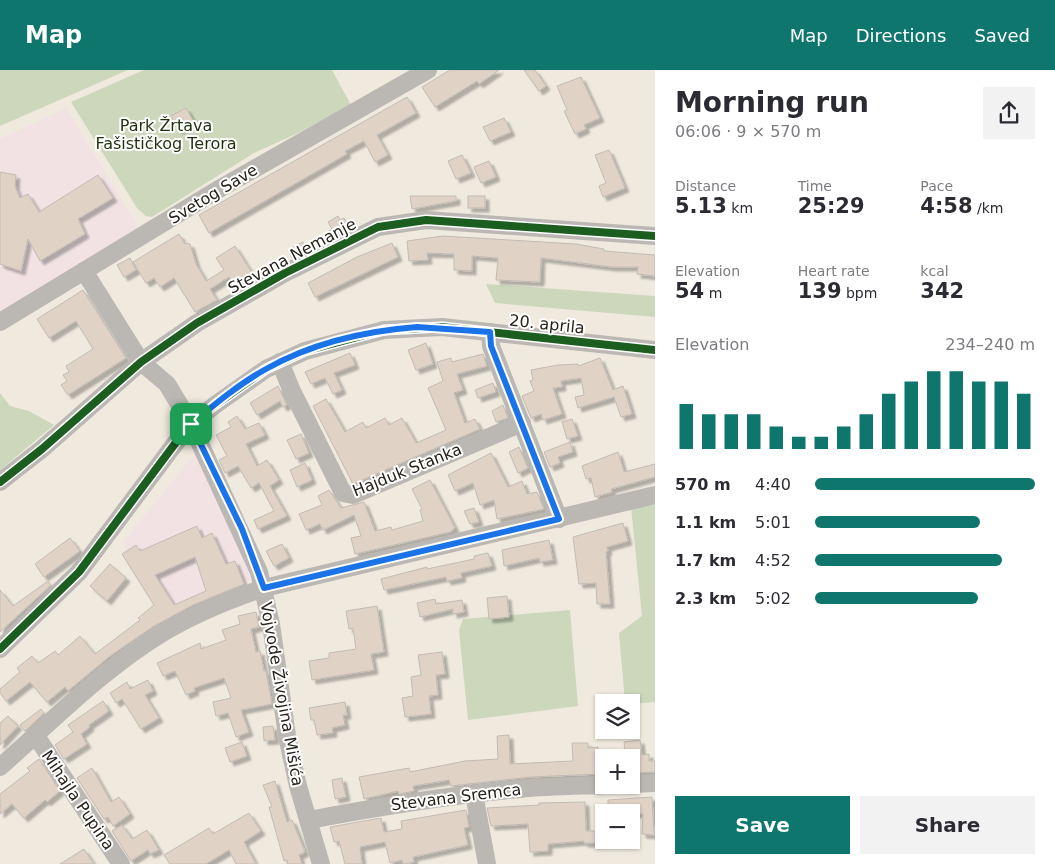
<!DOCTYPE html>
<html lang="en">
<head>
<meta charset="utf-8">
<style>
	:root { --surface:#fff; --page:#f2f2f3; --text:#2b2b33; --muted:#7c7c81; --accent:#0f766e }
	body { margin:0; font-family:"DejaVu Sans",sans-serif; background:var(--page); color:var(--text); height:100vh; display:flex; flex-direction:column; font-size:19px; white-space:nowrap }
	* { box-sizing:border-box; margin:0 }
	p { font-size:16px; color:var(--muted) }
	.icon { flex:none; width:28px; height:28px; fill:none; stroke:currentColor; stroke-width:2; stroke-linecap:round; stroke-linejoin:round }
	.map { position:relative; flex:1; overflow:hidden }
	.drawer { display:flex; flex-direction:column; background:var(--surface); width:400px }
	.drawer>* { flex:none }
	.tools { position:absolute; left:595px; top:624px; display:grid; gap:10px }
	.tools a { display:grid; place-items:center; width:45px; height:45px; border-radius:0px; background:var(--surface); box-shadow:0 1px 4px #0004; font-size:25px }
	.pin { position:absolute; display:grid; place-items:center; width:42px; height:42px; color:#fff; margin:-21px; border-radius:10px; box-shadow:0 2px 8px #0006 }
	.round { display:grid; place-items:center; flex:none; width:52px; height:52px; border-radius:0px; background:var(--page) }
	.head { display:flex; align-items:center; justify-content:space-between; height:85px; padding:0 20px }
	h1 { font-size:28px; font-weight:700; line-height:38px }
	.metrics { display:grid; grid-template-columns:repeat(3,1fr); gap:8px; height:85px; padding:5px 20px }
	.metrics div { display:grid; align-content:center }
	.metrics b { font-size:21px; font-weight:700 }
	.metrics small { font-size:14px; font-weight:400 }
	.metrics p { font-size:14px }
	.chart { height:140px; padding:10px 20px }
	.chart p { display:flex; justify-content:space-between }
	.chart svg { width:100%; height:90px; margin-top:5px; stroke:var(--accent); stroke-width:6 }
	.cta { display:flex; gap:10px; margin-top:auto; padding:10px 20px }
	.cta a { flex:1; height:58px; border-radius:0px; background:var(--accent); color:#fff; font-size:20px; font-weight:700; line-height:58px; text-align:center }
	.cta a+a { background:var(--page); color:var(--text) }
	ul { padding:0 20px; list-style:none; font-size:16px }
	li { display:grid; grid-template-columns:80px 60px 1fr; align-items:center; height:38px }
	li i { height:12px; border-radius:6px; background:var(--accent) }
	header { display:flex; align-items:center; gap:30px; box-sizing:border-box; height:70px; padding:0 25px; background:var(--accent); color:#fff }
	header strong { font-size:24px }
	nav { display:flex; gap:28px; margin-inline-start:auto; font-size:18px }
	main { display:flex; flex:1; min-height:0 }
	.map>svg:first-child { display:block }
	.commercial { fill:#f2e2e4 }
	.green { fill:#ccd7bc }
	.building { fill:#e1d2c6; stroke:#c2bbb4; fill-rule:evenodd; filter:url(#shadow) }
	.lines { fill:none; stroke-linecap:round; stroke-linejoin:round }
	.minor { stroke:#bbb8b4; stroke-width:18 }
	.cycleway-casing { stroke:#fff; stroke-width:11 }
	.cycleway { stroke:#1b5e20; stroke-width:8 }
	.route-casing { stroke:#fff; stroke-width:10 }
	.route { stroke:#1a73e8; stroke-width:6 }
	.labels { text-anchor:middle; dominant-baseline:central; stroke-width:4; stroke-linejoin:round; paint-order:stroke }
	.park-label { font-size:16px; fill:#1c320b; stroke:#fff }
	.street-label { font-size:16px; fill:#26221a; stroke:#fff }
</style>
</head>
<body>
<header>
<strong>Map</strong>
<nav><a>Map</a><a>Directions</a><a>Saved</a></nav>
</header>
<main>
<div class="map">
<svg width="655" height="794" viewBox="0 0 655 794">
	<defs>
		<filter id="shadow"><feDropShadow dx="4" dy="4" stdDeviation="1" flood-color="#0004"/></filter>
	</defs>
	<rect width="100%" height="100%" fill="#f0eade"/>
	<g class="commercial">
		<polygon points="66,38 139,158 0,242 0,69"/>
		<polygon points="196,383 252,504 250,510 176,543 150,515 123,472"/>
	</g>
	<g class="green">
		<polygon points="0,0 128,0 0,56"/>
		<polygon points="144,0 332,0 351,35 300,62 254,83 152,147 146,146 137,138 71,32"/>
		<polygon points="486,214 655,226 655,247 495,233"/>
		<polygon points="0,323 10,336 29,341 54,355 0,400"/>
		<polygon points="655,432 655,632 631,634 625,632 619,563 642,546 631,437"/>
		<polygon points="570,540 578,636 468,650 459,560 463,549"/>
	</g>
	<g class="building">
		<polygon points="450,0 499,0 479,14 477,11 435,37 422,17"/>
		<polygon points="524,0 535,0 546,16 539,21"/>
		<polygon points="581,7 600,48 584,55 586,59 575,64 564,41 567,40 557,16"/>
		<polygon points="407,27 416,43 377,65 388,85 375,92 364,71 345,81 347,84 209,163 199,145"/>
		<polygon points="186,38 194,52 179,60 171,46"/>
		<polygon points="504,48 511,62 490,71 483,57"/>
		<polygon points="609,80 625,118 603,127 599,116 606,113 595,85"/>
		<polygon points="462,85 471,103 456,109 448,91"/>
		<polygon points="489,91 496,107 481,113 474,97"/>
		<polygon points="0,102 16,105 15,116 20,128 28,124 39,142 98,105 113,128 78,149 85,164 40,191 28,169 21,201 0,194"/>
		<polygon points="410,126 456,126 456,131 412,139"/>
		<rect x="468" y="126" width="17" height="12"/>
		<polygon points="338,146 340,150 344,148 350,159 331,169 327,162 332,159 328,152"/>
		<polygon points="179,164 184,173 190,174 196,194 206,211 224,200 216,188 235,176 252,203 234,215 229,207 210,219 217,230 195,242 174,208 160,217 154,208 146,213 133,192"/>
		<polygon points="443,166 576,174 604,179 604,181 655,185 655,206 637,204 638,197 612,197 541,188 540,212 519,211 496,210 498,188 472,186 472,201 454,200 454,184 427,183 428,190 409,191 407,171"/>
		<polygon points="303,172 307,180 292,188 288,180"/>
		<polygon points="392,173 398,187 315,227 308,213 357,187"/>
		<polygon points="130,188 136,200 124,207 117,195"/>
		<polygon points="83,220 126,288 68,325 61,315 67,311 63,305 69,302 66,296 93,279 76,251 49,268 37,249"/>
		<polygon points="426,273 433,294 416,300 408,280"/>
		<polygon points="350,283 355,295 334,303 342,320 333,324 325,308 311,314 305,302"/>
		<polygon points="483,284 487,296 457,304 463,320 454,323 465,353 475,349 480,359 353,414 313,336 326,329 345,362 363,352 366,358 385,348 389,355 402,348 416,373 446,360 428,318 443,311 437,292 451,288 452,292"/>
		<polygon points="600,288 613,320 623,316 632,344 621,347 614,327 578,338 575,327 584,325 581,308 561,311 562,317 553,318 562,344 543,350 541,344 531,348 522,326 534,321 530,311 533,310 531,300 558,295 578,294 578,296"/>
		<polygon points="493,313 496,322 478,328 475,320"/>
		<polygon points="278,316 287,335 283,337 280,331 257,345 250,333"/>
		<polygon points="503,335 508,348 496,352 492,341"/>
		<polygon points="237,346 245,359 259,353 265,365 246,374 257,396 267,390 279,410 270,416 287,446 258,459 254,450 274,441 259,413 251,418 238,396 225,403 219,390 227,386 216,365 231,357 228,352"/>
		<polygon points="572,349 578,366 567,369 562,352"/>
		<polygon points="301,364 309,383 296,389 287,370"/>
		<polygon points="570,372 573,382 558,387 560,393 550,397 544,382"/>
		<polygon points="519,377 528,398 518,403 509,382"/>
		<polygon points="618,382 624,402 655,394 655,407 611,419 612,422 595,427 591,408 586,409 582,396"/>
		<polygon points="491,383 508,417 522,411 527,424 537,422 544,439 497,449 494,430 480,435 473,413 455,421 448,405"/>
		<polygon points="305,393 312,410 297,417 290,400"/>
		<polygon points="430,410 455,458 450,462 355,484 351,468 361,466 354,445 323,460 320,454 306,460 299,444 322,435 318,426 329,420 341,438 364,432 375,461 391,457 392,460 423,451 420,440 422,439 412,419"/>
		<polygon points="474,438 479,452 470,454 464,441"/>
		<polygon points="623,453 628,471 607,477 608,481 606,482 610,534 597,534 596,513 579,514 573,467"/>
		<path d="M197,456l5,12 10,-5 14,31 9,-3 9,23 -51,21 -39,21 -44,30 -42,35 -3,-4 -18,15 -17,-20 -24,19 -6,-8v-4l20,-17 -3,-4 15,-12 6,7 17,-12 3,4 22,-19 15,18 45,-34 -2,-2 16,-13 -32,-51 14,-9 4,6zM195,487l11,34 -32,14 -19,-30z"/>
		<polygon points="70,468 80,481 44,507 35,494"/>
		<polygon points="549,470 553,490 540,492 539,488 504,496 502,480"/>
		<polygon points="282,474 289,488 274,496 266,481"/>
		<polygon points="488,483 492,496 461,503 462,508 447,511 446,507 384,520 381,509 427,497 427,499 474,489 474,486"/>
		<polygon points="110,494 126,508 107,531 90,516"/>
		<polygon points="48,511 51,515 0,562 0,520 13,536"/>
		<polygon points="507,526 509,547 489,549 487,528"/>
		<polygon points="435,529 436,534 462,530 464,542 453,544 453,539 420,547 417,533"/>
		<polygon points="377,536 384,582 371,584 374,600 312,610 309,591 329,588 329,583 356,579 353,558 349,559 346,541"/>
		<polygon points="256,542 259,557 251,559 256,582 260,581 264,601 266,601 272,634 241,640 249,662 236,667 228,643 216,646 213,632 231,628 224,608 194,618 195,621 186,625 175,601 163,606 157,593 200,573 201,579 226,570 222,560 240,554 238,546"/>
		<polygon points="442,582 445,604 436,605 438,625 429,626 431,644 405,647 402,628 413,626 411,607 421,605 418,585"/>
		<polygon points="148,610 153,621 145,625 159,648 141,659 122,629 116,633 110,623 127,612 130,619"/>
		<polygon points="103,631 109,641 89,655 90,657 81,664 87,674 64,689 55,675 73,662 68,655"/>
		<polygon points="345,632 347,645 343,645 345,655 332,658 333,663 317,665 314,650 311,650 309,638"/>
		<polygon points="41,639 44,643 25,661 20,655"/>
		<polygon points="8,646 18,656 0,675 0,653"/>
		<polygon points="273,656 275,670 264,671 263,657"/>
		<polygon points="509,665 510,694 573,691 572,673 588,673 588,678 598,677 600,704 530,707 451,716 449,710 413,716 414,721 399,724 398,721 364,729 359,707 409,698 410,702 465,691 498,689 497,666"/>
		<polygon points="640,670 642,685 649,684 649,691 655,691 655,702 632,703 631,681 625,682 624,672"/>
		<polygon points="242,672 247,686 230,692 225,678"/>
		<polygon points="39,689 60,721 47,732 45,730 24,748 12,734 0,744 0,724 30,701 27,698"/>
		<polygon points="92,698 111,732 119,727 130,744 113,756 108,747 104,749 77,708"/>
		<polygon points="342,708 346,727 335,729 332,710"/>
		<polygon points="275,711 287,752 292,750 305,782 299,785 302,794 288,794 287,790 284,791 269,737 272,737 263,715"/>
		<polygon points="652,727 654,765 642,764 643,744 608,742 608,730"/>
		<polygon points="585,732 586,761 599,761 599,773 584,773 584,771 548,774 548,781 530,782 528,754 491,756 487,738 539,735 539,733"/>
		<polygon points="466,740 469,757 464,758 468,775 413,787 414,792 405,794 403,794 402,790 390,793 385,772 360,777 362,794 345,794 339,771 334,772 330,757 381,748 384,762 402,759 401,751"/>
		<polygon points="249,743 261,761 244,772 256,794 236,794 229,780 206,794 170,794 164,785 209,758 213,764"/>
		<polygon points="122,755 132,769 147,760 159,780 150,784 148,780 131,791 112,761"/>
		<polygon points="84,779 94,794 60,794"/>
	</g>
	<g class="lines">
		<g class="minor">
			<polyline points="84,201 141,292 167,314 191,354 259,502 271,554 287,666 298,716 321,794"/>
			<polyline points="0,252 219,119 428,0"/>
			<polyline points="490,262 491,276 559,449"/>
			<polyline points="280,292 291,319 343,423 353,425 522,353"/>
			<polyline points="0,412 42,379 141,292 197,253 285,203 378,157 426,150 655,166"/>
			<polyline points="0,579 79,502 180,367 191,354 215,335 266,299 305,281 384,260 442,257 655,280"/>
			<polyline points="36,666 121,794"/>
			<path d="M0,697c51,-45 101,-96 159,-132 33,-20 69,-35 105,-47l391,-93"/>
			<polyline points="631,714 655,713"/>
			<polyline points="474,724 487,794"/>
			<path d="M309,750c69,-13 140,-25 211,-31 28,-3 56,-3 84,-4"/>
		</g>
		<g class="cycleway-casing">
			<g id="cycleway">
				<polyline points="0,412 42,379 141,292 197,253 285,203 378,157 426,150 655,166"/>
				<polyline points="0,579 79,502 180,367 191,354 215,335 266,299 305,281 384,260 442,257 655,280"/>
			</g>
		</g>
		<use href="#cycleway" class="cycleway"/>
	</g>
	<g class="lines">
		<g class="route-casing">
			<path id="route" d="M417,257l73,5 1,14 68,173 -295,69 -22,-59 -51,-105c24,-20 48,-40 75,-55 46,-26 99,-38 151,-42z"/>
		</g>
		<use href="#route" class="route"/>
	</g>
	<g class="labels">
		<g class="park-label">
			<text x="166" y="55">Park Žrtava<tspan x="166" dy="18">Fašističkog Terora</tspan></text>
		</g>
		<g class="street-label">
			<text transform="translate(213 124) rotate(-31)">Svetog Save</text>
			<text transform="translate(292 186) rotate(-28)">Stevana Nemanje</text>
			<text transform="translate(547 254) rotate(6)">20. aprila</text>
			<text transform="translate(407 400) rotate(-22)">Hajduk Stanka</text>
			<text transform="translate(282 624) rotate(80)">Vojvode Živojina Mišića</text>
			<text transform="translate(456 727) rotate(-7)">Stevana Sremca</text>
			<text transform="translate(78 730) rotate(56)">Mihajla Pupina</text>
		</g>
	</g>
</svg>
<div class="tools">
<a><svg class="icon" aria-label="layers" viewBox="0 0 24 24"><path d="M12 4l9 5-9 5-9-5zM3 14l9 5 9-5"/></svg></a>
<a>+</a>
<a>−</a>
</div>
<div class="pin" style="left:191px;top:354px;background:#1e9e55"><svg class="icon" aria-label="arrive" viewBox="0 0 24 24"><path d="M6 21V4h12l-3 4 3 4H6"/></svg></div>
</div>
<section class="drawer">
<div class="head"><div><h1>Morning run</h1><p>06:06 · 9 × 570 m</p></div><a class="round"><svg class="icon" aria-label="share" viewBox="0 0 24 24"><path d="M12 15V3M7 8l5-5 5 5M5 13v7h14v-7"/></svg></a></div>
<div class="metrics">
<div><p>Distance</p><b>5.13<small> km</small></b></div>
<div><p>Time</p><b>25:29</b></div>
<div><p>Pace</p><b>4:58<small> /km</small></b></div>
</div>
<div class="metrics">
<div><p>Elevation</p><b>54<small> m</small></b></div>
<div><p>Heart rate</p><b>139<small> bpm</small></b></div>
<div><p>kcal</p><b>342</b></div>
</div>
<div class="chart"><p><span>Elevation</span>234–240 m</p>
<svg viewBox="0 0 160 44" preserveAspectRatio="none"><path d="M5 44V22M15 44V27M25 44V27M35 44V27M45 44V33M55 44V38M65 44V38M75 44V33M85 44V27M95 44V17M105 44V11M115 44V6M125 44V6M135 44V11M145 44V11M155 44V17"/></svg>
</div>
<ul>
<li><b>570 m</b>4:40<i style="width:100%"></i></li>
<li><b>1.1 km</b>5:01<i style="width:75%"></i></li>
<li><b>1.7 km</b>4:52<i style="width:85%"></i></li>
<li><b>2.3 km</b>5:02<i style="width:74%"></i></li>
</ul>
<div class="cta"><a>Save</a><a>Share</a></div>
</section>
</main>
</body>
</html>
